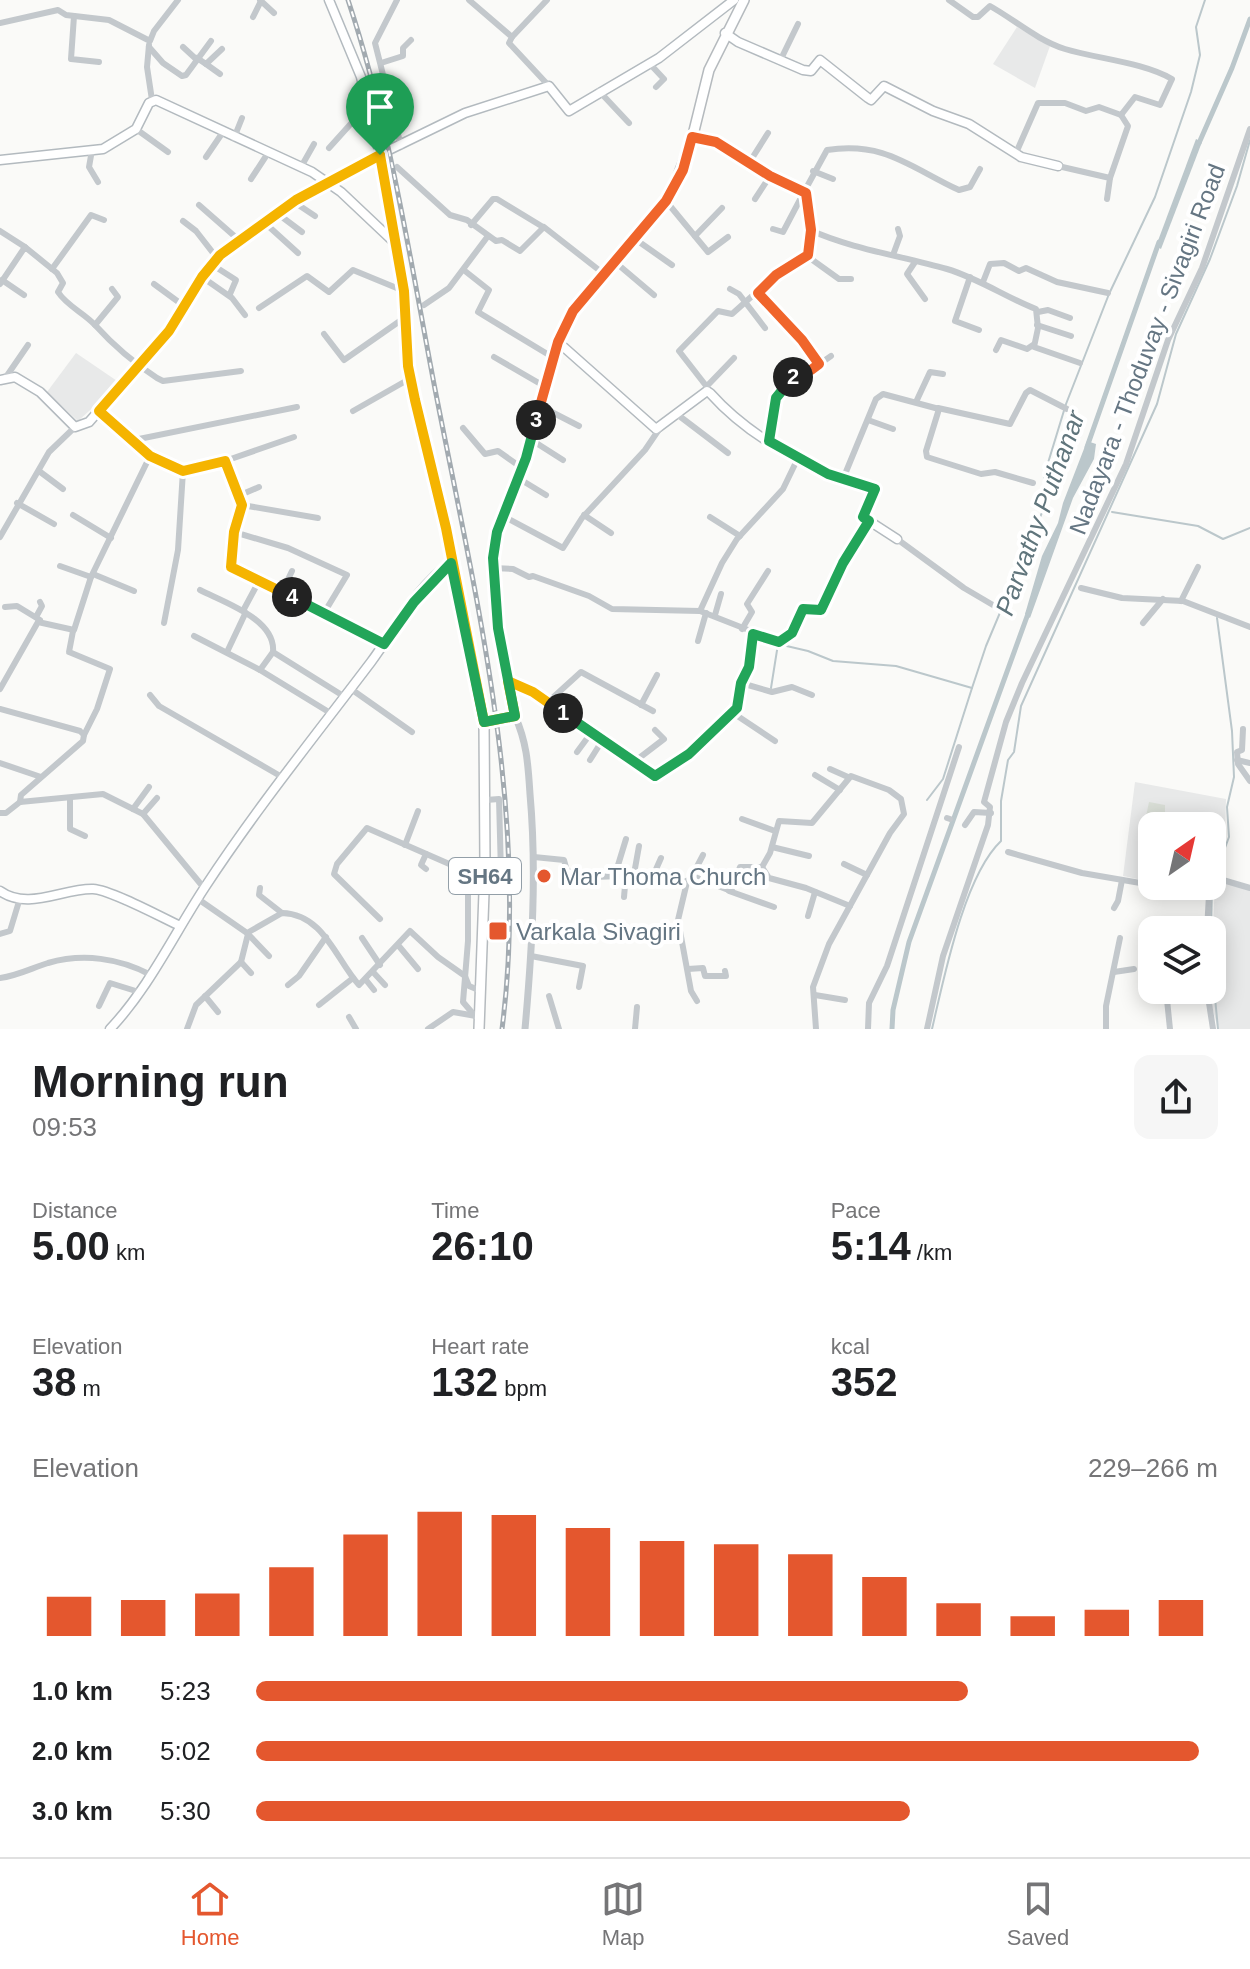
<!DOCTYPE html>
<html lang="en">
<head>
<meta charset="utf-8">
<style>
	:root { --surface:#fff; --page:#f6f6f6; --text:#202124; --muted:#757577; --line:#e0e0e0; --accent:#e4572e }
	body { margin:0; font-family:Arial,sans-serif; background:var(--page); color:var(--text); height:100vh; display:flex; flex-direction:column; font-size:30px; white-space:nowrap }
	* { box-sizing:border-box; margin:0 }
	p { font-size:26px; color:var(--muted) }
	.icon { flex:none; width:44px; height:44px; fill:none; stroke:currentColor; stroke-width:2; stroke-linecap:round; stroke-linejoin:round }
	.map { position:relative; height:1029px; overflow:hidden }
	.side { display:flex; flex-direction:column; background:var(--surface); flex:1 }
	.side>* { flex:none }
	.needle { width:52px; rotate:34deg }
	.controls { position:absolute; left:1138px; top:812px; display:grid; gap:16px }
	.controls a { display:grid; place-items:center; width:88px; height:88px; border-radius:16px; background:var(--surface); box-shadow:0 4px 20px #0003; font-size:40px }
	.pin { position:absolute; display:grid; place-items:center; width:68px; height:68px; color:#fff; margin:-82px -34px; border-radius:50% 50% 50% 0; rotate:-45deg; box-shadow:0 0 8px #0007 }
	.pin .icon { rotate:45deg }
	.km { position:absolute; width:40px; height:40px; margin:-20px; border-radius:50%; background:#222; color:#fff; font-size:22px; line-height:40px; text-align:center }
	.round { display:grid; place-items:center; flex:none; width:84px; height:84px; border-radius:16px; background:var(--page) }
	.headline { display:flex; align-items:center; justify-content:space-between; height:136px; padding:0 32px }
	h1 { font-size:44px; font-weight:600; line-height:60px }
	.figures { display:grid; grid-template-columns:repeat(3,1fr); gap:12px; height:136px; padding:8px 32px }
	.figures div { display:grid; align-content:center }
	.figures b { font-size:40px; font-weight:600 }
	.figures small { font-size:22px; font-weight:400 }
	.figures p { font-size:22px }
	.chart { height:224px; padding:16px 32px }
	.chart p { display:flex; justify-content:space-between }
	.chart svg { width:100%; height:144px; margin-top:8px; stroke:var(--accent); stroke-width:6 }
	ul { padding:0 32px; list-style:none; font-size:26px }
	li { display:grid; grid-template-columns:128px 96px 1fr; align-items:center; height:60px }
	li i { height:20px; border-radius:10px; background:var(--accent) }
	.tab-bar { display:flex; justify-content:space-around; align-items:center; height:112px; border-top:2px solid var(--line); background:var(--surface); font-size:22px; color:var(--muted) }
	.tab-bar a { display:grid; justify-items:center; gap:4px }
	.tab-bar .on { color:var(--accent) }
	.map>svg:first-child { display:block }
	.built { fill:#e8e9e9 }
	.green { fill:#dadfd7 }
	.water { fill:#bbc7cb }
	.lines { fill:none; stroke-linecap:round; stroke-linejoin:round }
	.stream { stroke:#bbc7cb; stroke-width:2 }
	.canal { stroke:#bbc7cb; stroke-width:5 }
	.secondary-casing { stroke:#b3babf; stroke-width:11 }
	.primary-casing { stroke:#b5babe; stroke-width:12 }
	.minor { stroke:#c3c8cc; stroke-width:6 }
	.tertiary { stroke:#c3c8cc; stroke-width:7 }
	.secondary { stroke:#fff; stroke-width:8 }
	.primary { stroke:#fff; stroke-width:9 }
	.rail-casing { stroke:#a2aab0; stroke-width:5 }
	.rail { stroke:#fff; stroke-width:2; stroke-dasharray:6; stroke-linecap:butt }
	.split-1-casing { stroke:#fff; stroke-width:16 }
	.split-2-casing { stroke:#fff; stroke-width:16 }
	.split-3-casing { stroke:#fff; stroke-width:16 }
	.split-4-casing { stroke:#fff; stroke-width:16 }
	.split-5-casing { stroke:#fff; stroke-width:16 }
	.split-1 { stroke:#f5b400; stroke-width:10 }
	.split-2 { stroke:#22a559; stroke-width:10 }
	.split-3 { stroke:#f0652b; stroke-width:10 }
	.split-4 { stroke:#22a559; stroke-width:10 }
	.split-5 { stroke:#f5b400; stroke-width:10 }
	.poi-dot { fill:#e4572e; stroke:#fff; stroke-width:3 }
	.labels { text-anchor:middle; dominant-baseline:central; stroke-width:8; stroke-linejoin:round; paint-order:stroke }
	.shield { fill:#fff; stroke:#939fa8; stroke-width:2 }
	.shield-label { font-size:22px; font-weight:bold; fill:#657683 }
	.street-label { font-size:24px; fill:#657683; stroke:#fff }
	.poi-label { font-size:24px; fill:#657683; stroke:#fff; text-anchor:start }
	.water-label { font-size:26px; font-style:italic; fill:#60757c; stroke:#fff }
</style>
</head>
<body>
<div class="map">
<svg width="1250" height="1029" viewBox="0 0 1250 1029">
	<rect width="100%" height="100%" fill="#fafaf8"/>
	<g class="built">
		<polygon points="1017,27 1050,46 1035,88 993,64"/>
		<polygon points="76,353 120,383 78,421 47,392"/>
		<polygon points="1135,782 1226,799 1225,839 1212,882 1212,826 1152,826 1152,882 1123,876"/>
		<polygon points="1215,881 1250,890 1250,1029 1218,1029 1210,999"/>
	</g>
	<polygon class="green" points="1149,802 1165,805 1165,812 1176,814 1176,817 1199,822 1202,826 1152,826 1152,837 1142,835"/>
	<g class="water">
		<polygon points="1196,139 1202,142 1161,249 1156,246"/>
		<polygon points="1087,441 1096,444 1094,459 1073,498 1030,618 1025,614 1042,556 1058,523 1063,503"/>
	</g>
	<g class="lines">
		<g class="stream">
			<polyline points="1112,512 1198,526 1223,539 1250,528"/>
			<polyline points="771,688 778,644 808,651 833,661 896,666 972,688 986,646 1046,503 1044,476 1066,404 1109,294 1155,197 1191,92 1200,55 1196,27 1205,0"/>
			<polyline points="927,800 943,779 972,688"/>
			<polyline points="1212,883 1229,837 1227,807 1234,777 1232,731 1217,618"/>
			<polyline points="1211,930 1212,886"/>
			<polyline points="1212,962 1212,966"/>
			<polyline points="1213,977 1218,1029"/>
			<path d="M932,1029c12,-51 32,-153 69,-188v-40l7,-41 6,-8 7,-46 136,-302 19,-70 34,-75 27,-73 13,-46"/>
		</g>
		<g class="canal">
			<polyline points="1199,143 1232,68 1250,19"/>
			<polyline points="1087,447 1159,242"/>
			<polyline points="892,1029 893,1010 909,942 1029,611"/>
		</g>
		<g class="secondary-casing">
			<g id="secondary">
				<polyline points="329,0 361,77 380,155 404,291 408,366 415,400 446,528 484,722"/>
				<polyline points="725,33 738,42 803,70 811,71 820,60 868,98 871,100 884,86 933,111 969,124 1021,157 1058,166"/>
				<polyline points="0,160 103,149 136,129 149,103 156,100 312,172 341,192 395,243"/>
				<path d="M558,342l98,87 51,-38 3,2c42,47 105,79 165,96l-12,28 34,22"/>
				<polyline points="0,380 15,377 40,392 75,427 89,422 169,331 202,277 220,255 296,200 389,150 465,113 549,86 569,111 659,58 734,0"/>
				<path d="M0,891c28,20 63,-3 93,-2 18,1 68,28 87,37"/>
				<path d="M110,1029c39,-41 64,-95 95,-142 51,-78 110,-151 166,-225 24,-32 46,-77 80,-99"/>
			</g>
		</g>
		<g class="primary-casing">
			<polyline id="primary" points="479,1029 485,865 484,722 515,716 498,628 493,558 497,532 526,458 558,342 573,311 656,215 674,186 691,143 709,70 744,0"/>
		</g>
		<g class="minor">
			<polyline points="260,0 274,13"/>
			<polyline points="397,0 375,43 401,146"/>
			<polyline points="469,0 512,37 509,43 549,86"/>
			<path d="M949,0l24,17h5l12,-11c25,14 47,34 75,43 33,10 77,13 107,30l-12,26 -25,-8 -14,18 -22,-8 -13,4 -21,-8h-27l-22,50"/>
			<polyline points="74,16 71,59 99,62"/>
			<polyline points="253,17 261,1"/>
			<polyline points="0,23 58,10 66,15 109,20 150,41 154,31 178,0"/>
			<polyline points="512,37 547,0"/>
			<polyline points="149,45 147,67 152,100"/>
			<polyline points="149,47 163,63 182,76 186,75 211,41"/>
			<polyline points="183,47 196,59"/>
			<polyline points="197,58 206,64 222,49"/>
			<polyline points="780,61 798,24"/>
			<polyline points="381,63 403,56 403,48 411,40"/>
			<polyline points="649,63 664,79 656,87"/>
			<polyline points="206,64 220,74"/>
			<polyline points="599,91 629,123"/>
			<polyline points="136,129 168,152"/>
			<path d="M692,137c34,3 78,40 112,55l23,-42c58,-9 84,18 132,40l11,-3 10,-18"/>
			<polyline points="234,138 242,118"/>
			<polyline points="329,148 356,118 370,111"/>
			<polyline points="92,150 89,167 98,182"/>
			<polyline points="206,157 223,132"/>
			<polyline points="749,163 768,133"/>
			<polyline points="1058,166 1110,178 1107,199"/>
			<polyline points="301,167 314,144"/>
			<polyline points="397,167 450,215 467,220 496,241 502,240 520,251 544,227 604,274"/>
			<polyline points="813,171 833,179"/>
			<polyline points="1110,178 1128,126 1121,115"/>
			<polyline points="251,179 268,153"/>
			<path d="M805,191l5,39c42,19 92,26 137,39 33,10 58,28 89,40l2,19 -4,19 46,16"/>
			<polyline points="755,199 770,176"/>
			<polyline points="666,201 708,252 728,237"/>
			<polyline points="294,202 315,216"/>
			<polyline points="199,205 240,241"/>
			<polyline points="278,214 302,232"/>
			<polyline points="183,221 196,231 217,258"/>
			<polyline points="266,224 298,253"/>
			<polyline points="471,225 493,199 497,199 543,227"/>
			<polyline points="773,229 783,232 804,192"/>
			<polyline points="0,231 25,247"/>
			<polyline points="695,236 722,208"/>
			<polyline points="635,239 672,265"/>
			<polyline points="893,255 900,236 898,229"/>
			<polyline points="807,256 839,279 851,279"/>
			<polyline points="615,262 654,295"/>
			<polyline points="915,262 907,274 925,299"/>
			<polyline points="211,264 236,280 230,294"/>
			<polyline points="52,269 91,215 104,220"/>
			<polyline points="465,271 489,290 478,312 554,358"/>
			<polyline points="202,277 232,298 245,315"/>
			<polyline points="970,277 955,321 979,330"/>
			<polyline points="2,280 24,295"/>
			<polyline points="983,282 990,264 1004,263 1019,271 1026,268 1057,282 1108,293"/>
			<path d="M0,284l25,-37 32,26 6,10 -5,9c9,14 26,21 37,33 19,21 39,38 62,53l6,3 78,-10"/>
			<polyline points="154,284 184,306"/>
			<polyline points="730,289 739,294 765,328"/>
			<polyline points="758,293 802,340 819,364"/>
			<polyline points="424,305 449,288 488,236"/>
			<polyline points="259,308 307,276 329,292 353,270 404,291"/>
			<polyline points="1038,312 1048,310 1070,318"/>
			<polyline points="95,325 118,297 112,289"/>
			<polyline points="1037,325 1071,336"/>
			<polyline points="324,334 344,360 407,316"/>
			<polyline points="996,350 1001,340 1027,349 1033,345"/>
			<polyline points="494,357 544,386"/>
			<polyline points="6,377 28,345"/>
			<polyline points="707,386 734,358"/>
			<polyline points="707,391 707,387 679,351 718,311 732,314 770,280 808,255 811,230"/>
			<polyline points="916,402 930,372 943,374"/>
			<polyline points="540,406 579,426"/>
			<polyline points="938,408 1010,424 1026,393 1030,390 1067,409"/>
			<polyline points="99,411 150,456 183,471 225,461 242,505 234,532 231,567 384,644"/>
			<polyline points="353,411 411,378"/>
			<polyline points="678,415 728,453"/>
			<polyline points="868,420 893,429"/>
			<polyline points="463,428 485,454 498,451 522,468"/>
			<polyline points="530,439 563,460"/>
			<polyline points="134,440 297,407"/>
			<polyline points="769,441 776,398 786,383 800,370 811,370 831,356"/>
			<polyline points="225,461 294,437"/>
			<polyline points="39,471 63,489"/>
			<polyline points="518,478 546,495"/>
			<polyline points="843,479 876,399 883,394 939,409 926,451 927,457 981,474 995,472 1033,483"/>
			<polyline points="238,496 259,487"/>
			<polyline points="17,503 54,524"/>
			<polyline points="242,505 318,518"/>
			<polyline points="73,515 111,538"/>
			<polyline points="584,515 611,533"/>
			<polyline points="503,516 563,548 582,518 645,450 660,428"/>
			<polyline points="710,517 740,536"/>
			<polyline points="234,532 288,548 347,575 324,613"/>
			<polyline points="0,537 49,452 75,427"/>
			<polyline points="897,539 964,588 998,608"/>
			<polyline points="60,566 91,577"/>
			<polyline points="493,568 513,569 529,577 533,576 589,596 612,609 700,611 779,642 792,633 803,609 821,610 843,563 869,521"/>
			<polyline points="93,574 134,591"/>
			<polyline points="1081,588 1122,598 1183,601 1250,627"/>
			<path d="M200,590c23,12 76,29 73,62"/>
			<polyline points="282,592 292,571"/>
			<polyline points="1181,601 1198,567"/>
			<polyline points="5,607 17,606 40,620"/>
			<polyline points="700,611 722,563 737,539 783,489 798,458"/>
			<polyline points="715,615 721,594"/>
			<polyline points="36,617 42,606 40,602"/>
			<polyline points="164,623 178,550 183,471"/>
			<polyline points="1143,623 1163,599"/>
			<polyline points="742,629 752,612 747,604 768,571"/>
			<polyline points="73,631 69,652 110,669 97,709 84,735"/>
			<polyline points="194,636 260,670 273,652 345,697"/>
			<polyline points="698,641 706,613"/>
			<polyline points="227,652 245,614 244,609 259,581"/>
			<polyline points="260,670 332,714"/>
			<polyline points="508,681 547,701 655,776 689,754 737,708 741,683 749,667 753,634"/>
			<polyline points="741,683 772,692 792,687 812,695"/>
			<polyline points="0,689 38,622 74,630 91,577 150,456"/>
			<polyline points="351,689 412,732"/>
			<polyline points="150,695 159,706 282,777"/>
			<polyline points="548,702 581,672 653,711"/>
			<polyline points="641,705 657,675"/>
			<polyline points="0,709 80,731 84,735 83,741 21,795 20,802"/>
			<polyline points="733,713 775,741"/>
			<polyline points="1243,729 1242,750 1237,752 1238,764 1250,781"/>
			<polyline points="577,752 591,733"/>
			<polyline points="590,760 602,741"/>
			<polyline points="1237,760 1250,763"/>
			<polyline points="634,762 664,739 655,730"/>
			<polyline points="0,763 41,777"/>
			<polyline points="830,769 848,777"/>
			<polyline points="815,775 840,790"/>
			<polyline points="70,798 70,829 85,836"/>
			<polyline points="486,800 499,799 501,873"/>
			<polyline points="133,809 149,787"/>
			<polyline points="0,813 6,813 20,802 103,794 143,814 204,888"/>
			<polyline points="143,814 157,798"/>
			<polyline points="947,818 950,819"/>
			<polyline points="742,819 775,831"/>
			<polyline points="965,825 974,812 991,813"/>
			<polyline points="405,845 418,811"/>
			<polyline points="772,847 809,856"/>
			<polyline points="1008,852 1082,873 1152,885"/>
			<polyline points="534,857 564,860 567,871 593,877 651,875 684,882 695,877 731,891 740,867 762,867 770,853 779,821 812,823 851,776 889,790 901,799 904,814 890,833 829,944 813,987 816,1029"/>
			<polyline points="844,864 867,875"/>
			<polyline points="762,867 769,878 806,888 850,906"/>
			<polyline points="426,869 421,865 426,854"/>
			<polyline points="468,870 468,941 463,1002 475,1016"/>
			<polyline points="634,874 639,846"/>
			<polyline points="615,875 626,839"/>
			<polyline points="653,876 661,858"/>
			<polyline points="1216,878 1250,888"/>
			<polyline points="690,880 703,855"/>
			<polyline points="687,882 678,920 691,991 697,1001"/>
			<polyline points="1157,886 1209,895 1207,930"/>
			<polyline points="260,888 259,895 282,913"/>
			<polyline points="729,891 774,907"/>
			<polyline points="624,897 626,874"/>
			<path d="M198,899l49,34 35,-20c42,1 54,47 77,72l51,-54 28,26 27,19 4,10 12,5"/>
			<polyline points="1114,908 1118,901 1122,880"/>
			<polyline points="808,916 815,892"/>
			<polyline points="380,919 334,874 337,864 367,828 463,870 485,865"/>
			<polyline points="0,934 10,931 20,898"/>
			<polyline points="248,934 269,956"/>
			<polyline points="362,938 380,965"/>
			<polyline points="398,945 418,969"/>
			<polyline points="531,956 583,966 579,987"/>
			<polyline points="241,962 251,973"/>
			<polyline points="688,969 703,968 705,976 726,976 725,971"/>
			<polyline points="373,972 385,985"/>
			<polyline points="1114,972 1134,969"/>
			<path d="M0,978c17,-2 32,-10 48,-15 35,-10 71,-5 103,12"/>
			<polyline points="366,980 374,990"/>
			<polyline points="288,985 299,976 326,937"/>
			<polyline points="1166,990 1170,1029"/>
			<polyline points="1207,990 1213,1029"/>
			<polyline points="815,995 845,1000"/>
			<polyline points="205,996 218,1012"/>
			<polyline points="549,996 559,1029"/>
			<polyline points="319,1005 353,978"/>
			<polyline points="99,1006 110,983 139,992"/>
			<polyline points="349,1017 356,1029"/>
			<polyline points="187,1029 196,1005 241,962 248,934"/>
			<polyline points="428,1029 453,1012 476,1016"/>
			<polyline points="635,1029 637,1007"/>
			<polyline points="868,1029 869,1003 887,966 959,747"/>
			<polyline points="927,1029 943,956 988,825 990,807 984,802 1006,722 1022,683 1126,464 1168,340 1202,268 1250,129"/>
			<polyline points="1106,1029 1106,1006 1120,938"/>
		</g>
		<path class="tertiary" d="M515,716c12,27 13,48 15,78 7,79 2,156 -5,235"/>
		<use href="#secondary" class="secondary"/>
		<use href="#primary" class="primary"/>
		<g class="rail-casing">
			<path id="rail" d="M348,0c42,126 62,259 87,389 41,210 95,425 67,640"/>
		</g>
		<use href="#rail" class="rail"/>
	</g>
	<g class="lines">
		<g class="split-1-casing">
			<polyline id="split-1" points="380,155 404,291 408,366 415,400 446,528 484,722 515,716 508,681 533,692 563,713"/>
		</g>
		<g class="split-2-casing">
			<polyline id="split-2" points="563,713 655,776 689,754 737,708 741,683 749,667 753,634 779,642 792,633 803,609 821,610 843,563 869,521 863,517 875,489 828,474 769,441 776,398 793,377"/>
		</g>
		<g class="split-3-casing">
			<polyline id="split-3" points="536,420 558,342 573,311 666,201 683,170 692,137 716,142 770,176 806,193 811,230 808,255 776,275 758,293 802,340 819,364 811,370 800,370 793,377"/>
		</g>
		<g class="split-4-casing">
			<polyline id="split-4" points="292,597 384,644 414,602 451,563 484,722 515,716 498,628 493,558 497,532 526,458 536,420"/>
		</g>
		<g class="split-5-casing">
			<polyline id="split-5" points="292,597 231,567 234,532 242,505 225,461 183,471 150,456 99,411 169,331 202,277 220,255 296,200 380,155"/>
		</g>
		<use href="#split-1" class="split-1"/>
		<use href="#split-2" class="split-2"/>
		<use href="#split-3" class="split-3"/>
		<use href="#split-4" class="split-4"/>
		<use href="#split-5" class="split-5"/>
	</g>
	<g class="poi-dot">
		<circle cx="544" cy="876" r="8"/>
		<rect x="488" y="921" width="20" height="20" rx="4"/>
	</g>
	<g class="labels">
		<rect class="shield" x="449" y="858" width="72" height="36" rx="6"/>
		<g class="shield-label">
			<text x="485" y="876">SH64</text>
		</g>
		<g class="street-label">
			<text transform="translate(1147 349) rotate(-69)">Nadayara - Thoduvay - Sivagiri Road</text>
		</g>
		<g class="poi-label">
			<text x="560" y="876">Mar Thoma Church</text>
			<text x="516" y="931">Varkala Sivagiri</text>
		</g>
		<g class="water-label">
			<text transform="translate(1040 513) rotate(-70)">Parvathy Puthanar</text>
		</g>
	</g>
</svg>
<div class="controls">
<a><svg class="needle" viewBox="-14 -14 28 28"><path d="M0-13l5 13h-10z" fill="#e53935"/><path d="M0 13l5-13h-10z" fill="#757577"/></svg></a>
<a><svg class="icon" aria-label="layers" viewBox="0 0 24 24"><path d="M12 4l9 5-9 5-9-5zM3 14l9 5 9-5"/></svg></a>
</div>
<div class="pin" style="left:380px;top:155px;background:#1e9e55"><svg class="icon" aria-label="arrive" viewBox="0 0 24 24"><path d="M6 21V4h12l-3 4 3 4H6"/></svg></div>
<b class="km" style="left:563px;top:713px">1</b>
<b class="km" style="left:793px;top:377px">2</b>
<b class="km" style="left:536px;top:420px">3</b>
<b class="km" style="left:292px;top:597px">4</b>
</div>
<section class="side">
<div class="headline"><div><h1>Morning run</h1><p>09:53</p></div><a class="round"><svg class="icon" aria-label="share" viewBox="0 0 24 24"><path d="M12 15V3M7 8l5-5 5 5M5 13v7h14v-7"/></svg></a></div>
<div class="figures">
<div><p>Distance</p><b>5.00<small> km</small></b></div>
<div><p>Time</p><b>26:10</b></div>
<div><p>Pace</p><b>5:14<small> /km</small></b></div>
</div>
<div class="figures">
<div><p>Elevation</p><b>38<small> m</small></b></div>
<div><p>Heart rate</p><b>132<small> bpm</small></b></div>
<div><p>kcal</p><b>352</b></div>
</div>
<div class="chart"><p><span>Elevation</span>229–266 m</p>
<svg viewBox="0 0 160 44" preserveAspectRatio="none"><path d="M5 44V32M15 44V33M25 44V31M35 44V23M45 44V13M55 44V6M65 44V7M75 44V11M85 44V15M95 44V16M105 44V19M115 44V26M125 44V34M135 44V38M145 44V36M155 44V33"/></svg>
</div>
<ul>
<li><b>1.0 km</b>5:23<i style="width:74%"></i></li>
<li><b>2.0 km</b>5:02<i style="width:98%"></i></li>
<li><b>3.0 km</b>5:30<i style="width:68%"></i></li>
</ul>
</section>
<nav class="tab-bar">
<a class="on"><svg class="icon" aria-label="home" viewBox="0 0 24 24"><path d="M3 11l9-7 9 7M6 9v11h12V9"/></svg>Home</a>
<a><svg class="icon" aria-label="map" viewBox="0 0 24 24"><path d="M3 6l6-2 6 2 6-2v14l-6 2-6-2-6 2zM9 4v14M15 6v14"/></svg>Map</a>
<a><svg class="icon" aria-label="saved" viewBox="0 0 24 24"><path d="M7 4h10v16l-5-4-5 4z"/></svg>Saved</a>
</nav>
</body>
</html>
